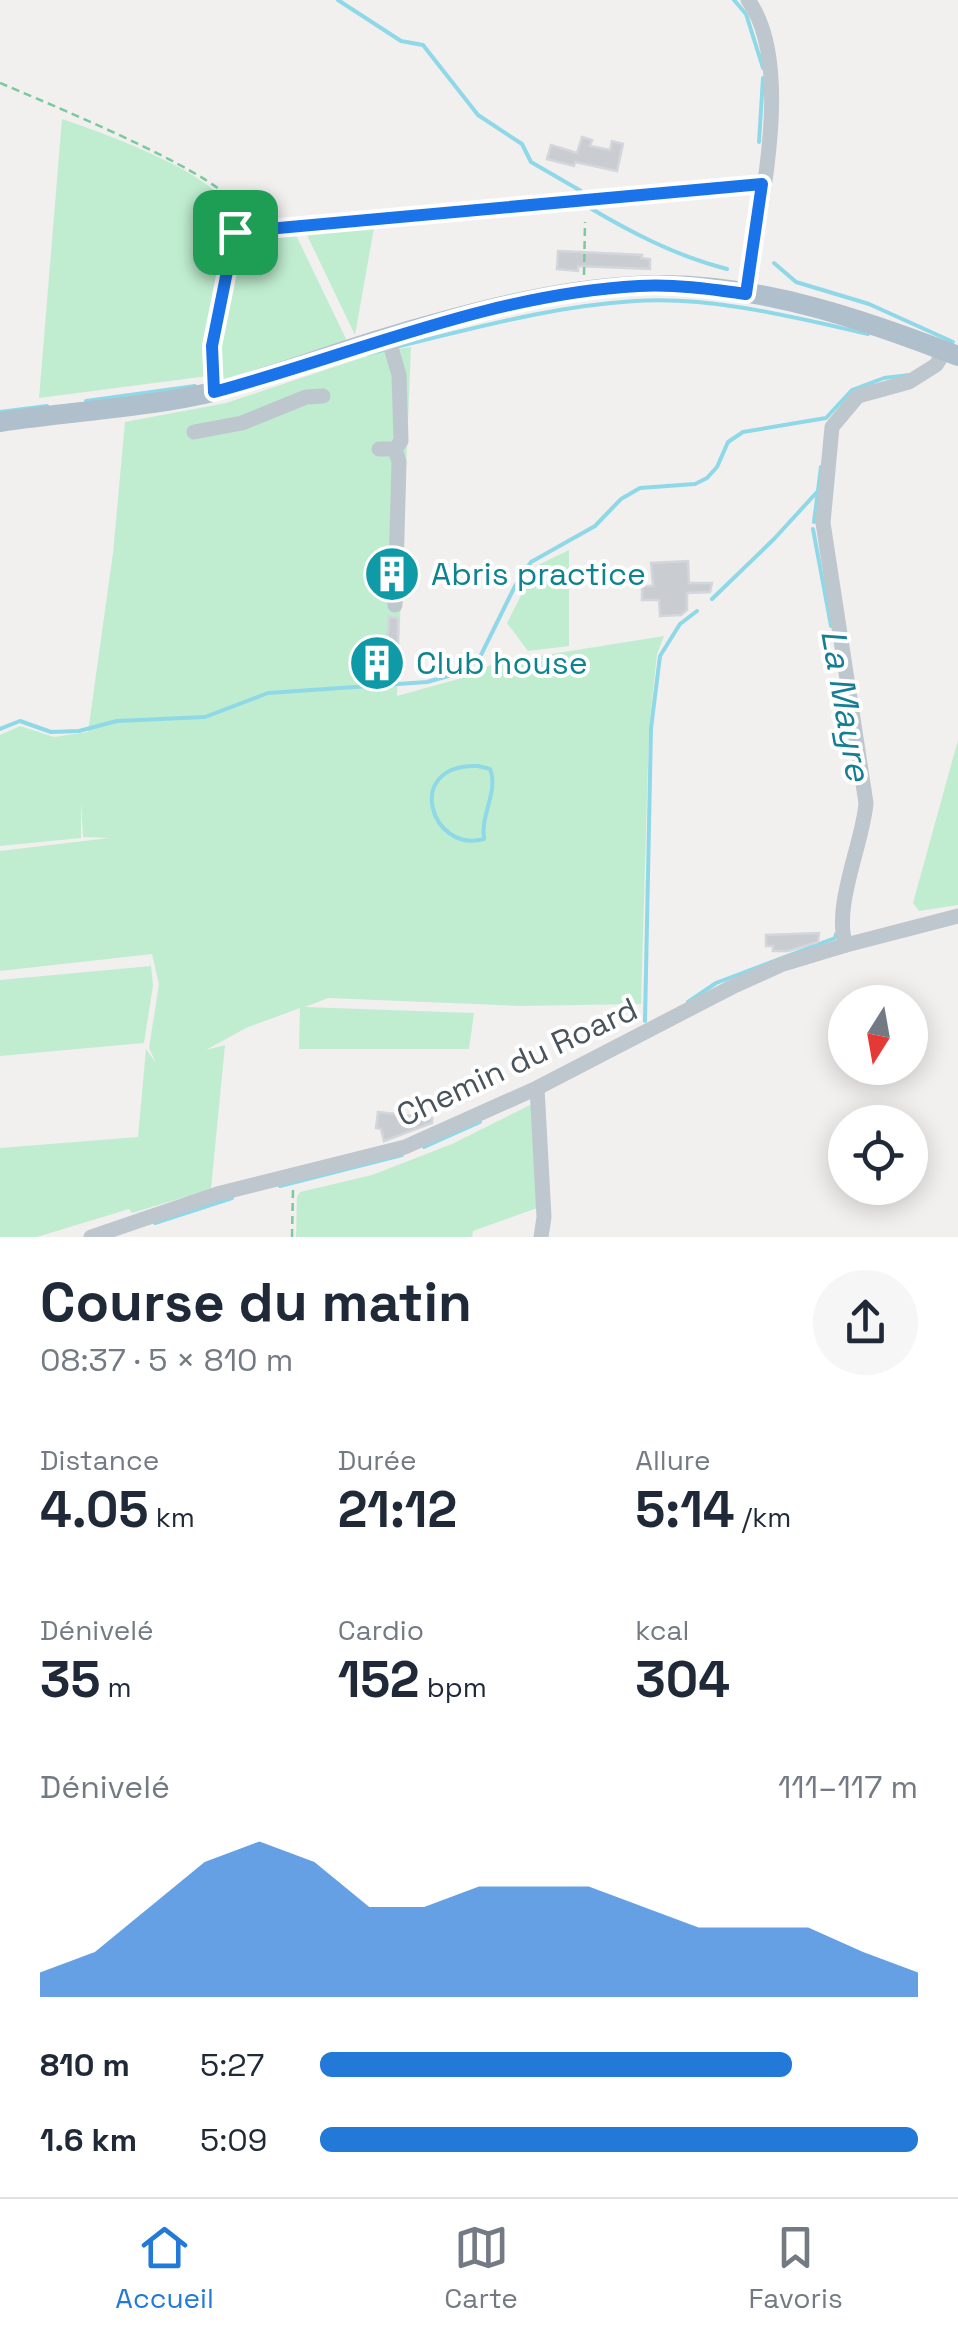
<!DOCTYPE html>
<html lang="fr">
<head>
<meta charset="utf-8">
<style>
	:root { --surface:#fff; --page:#f6f6f7; --text:#1f2937; --muted:#747a83; --line:#e0e1e3; --accent:#2379d8 }
	body { margin:0; font-family:"Space Grotesk",sans-serif; background:var(--page); color:var(--text); height:100vh; display:flex; flex-direction:column; font-size:38px; white-space:nowrap }
	* { box-sizing:border-box; margin:0 }
	p { font-size:32px; color:var(--muted) }
	.icon { flex:none; width:55px; height:55px; fill:none; stroke:currentColor; stroke-width:2; stroke-linecap:round; stroke-linejoin:round }
	.map { position:relative; height:1237px; overflow:hidden }
	.side { display:flex; flex-direction:column; background:var(--surface); flex:1 }
	.side>* { flex:none }
	.needle { width:65px; rotate:191deg }
	.tools { position:absolute; left:828px; top:985px; display:grid; gap:20px }
	.tools a { display:grid; place-items:center; width:100px; height:100px; border-radius:50%; background:var(--surface); box-shadow:0 5px 25px #0003; font-size:50px }
	.pin { position:absolute; display:grid; place-items:center; width:85px; height:85px; color:#fff; margin:-42px; border-radius:20px; box-shadow:0 5px 15px #0006 }
	.round { display:grid; place-items:center; flex:none; width:105px; height:105px; border-radius:52px; background:var(--page) }
	.overview { display:flex; align-items:center; justify-content:space-between; height:170px; padding:0 40px }
	h1 { font-size:55px; font-weight:600; line-height:75px }
	.stats { display:grid; grid-template-columns:repeat(3,1fr); gap:15px; height:170px; padding:10px 40px }
	.stats div { display:grid; align-content:center }
	.stats b { font-size:50px; font-weight:600 }
	.stats small { font-size:28px; font-weight:400 }
	.stats p { font-size:28px }
	.chart { height:280px; padding:20px 40px }
	.chart p { display:flex; justify-content:space-between }
	.chart svg { width:100%; height:180px; margin-top:10px; fill:var(--accent); opacity:.7 }
	ul { padding:0 40px; list-style:none; font-size:32px }
	li { display:grid; grid-template-columns:160px 120px 1fr; align-items:center; height:75px }
	li i { height:25px; border-radius:12px; background:var(--accent) }
	.tab-bar { display:flex; justify-content:space-around; align-items:center; height:140px; border-top:2px solid var(--line); background:var(--surface); font-size:28px; color:var(--muted) }
	.tab-bar a { display:grid; justify-items:center; gap:5px }
	.tab-bar .selected { color:var(--accent) }
	.map>svg:first-child { display:block }
	.green { fill:#c0edd0 }
	.lines { fill:none; stroke-linecap:round; stroke-linejoin:round }
	.stream { stroke:#8fd8e7; stroke-width:4 }
	.building { fill:#c9ccd1; stroke:#d3d6da; stroke-width:2.5 }
	.path { stroke:#7ac99f; stroke-width:2.5; stroke-dasharray:8 5; stroke-linecap:butt }
	.minor { stroke:#bec7cd; stroke-width:15 }
	.major { stroke:#b0bfcc; stroke-width:20 }
	.route-casing { stroke:#fff; stroke-width:20 }
	.route { stroke:#1a73e8; stroke-width:12 }
	.labels { text-anchor:middle; dominant-baseline:central; stroke-width:8; stroke-linejoin:round; paint-order:stroke }
	.culture-label { font-size:32px; fill:#0d838f; stroke:#fff; text-anchor:start }
	.street-label { font-size:32px; fill:#48535c; stroke:#fff }
	.water-label { font-size:35px; font-style:italic; fill:#147e94; stroke:#fff }
</style>
</head>
<body>
<div class="map">
<svg width="958" height="1237" viewBox="0 0 958 1237">
	<rect width="100%" height="100%" fill="#f2efef"/>
	<g class="green">
		<path d="M62,119c36,12 154,54 167,90 3,8 1,22 0,30 -5,47 -23,89 -21,137l-169,22z"/>
		<polygon points="375,222 355,335 305,231"/>
		<polygon points="295,233 348,343 219,385 215,350 236,244 240,237"/>
		<polygon points="411,347 397,696 462,678 495,663 664,636 657,654 649,728 641,1004 520,1006 328,998 305,1007 474,1013 469,1049 299,1049 300,1008 246,1028 206,1050 225,1045 211,1189 132,1213 129,1209 37,1237 0,1237 0,1148 138,1137 146,1049 156,1063 149,1048 159,984 152,954 0,971 0,851 109,838 83,837 81,801 81,838 0,846 0,735 20,726 54,737 88,732 113,553 125,422 226,403 379,352"/>
		<polygon points="569,550 569,646 528,651 507,623 536,566"/>
		<polygon points="958,740 958,905 919,911 913,903"/>
		<polygon points="151,966 153,985 144,1043 0,1056 0,980"/>
		<polygon points="534,1103 540,1207 473,1231 472,1237 296,1237 297,1197 300,1192 372,1175 452,1144"/>
	</g>
	<g class="lines">
		<g class="stream">
			<polyline points="338,0 401,41 423,45 478,115 522,144 531,162 581,191"/>
			<polyline points="734,0 746,14 763,68"/>
			<polyline points="759,142 763,78"/>
			<path d="M585,205c45,27 91,51 142,64"/>
			<polyline points="774,263 796,282 869,304 953,342"/>
			<path d="M396,347c79,-19 157,-41 239,-46 77,-5 158,16 233,33"/>
			<polyline points="367,354 387,349"/>
			<polyline points="86,401 195,386"/>
			<polyline points="0,412 47,406"/>
			<polyline points="814,522 821,467"/>
			<polyline points="813,529 831,626"/>
			<polyline points="712,599 774,539 818,491"/>
			<polyline points="0,729 20,721 51,732 79,731 117,721 205,717 268,693 427,682 459,673 479,659 515,586 531,562 595,526 621,499 640,488 695,484 707,478 717,467 728,442 743,432 826,418 852,390 884,378 910,375"/>
			<path d="M478,766l12,3c9,22 -10,46 -6,70 -54,15 -81,-76 -6,-73z"/>
			<polyline points="688,1002 716,983 835,938 836,934"/>
			<polyline points="645,1021 651,728 660,656 680,624 697,611"/>
			<polyline points="424,1147 480,1122"/>
			<polyline points="280,1186 402,1155"/>
			<polyline points="155,1223 232,1198"/>
		</g>
	</g>
	<g class="building">
		<polygon points="582,137 592,140 590,146 610,150 612,141 623,144 617,171 575,162 574,166 547,159 551,145 577,153"/>
		<polygon points="558,251 642,255 641,258 650,259 650,269 578,266 578,271 557,269"/>
		<polygon points="688,561 689,583 712,583 710,592 687,593 687,610 681,615 660,616 659,600 642,600 642,586 653,586 651,563"/>
		<polygon points="389,617 398,618 398,658 383,657 381,670 372,668 373,657 364,657 364,647 387,647"/>
		<polygon points="819,933 818,942 788,951 773,951 773,946 766,946 766,935"/>
		<polygon points="378,1112 432,1118 432,1123 384,1141 381,1129 376,1128"/>
	</g>
	<g class="lines">
		<g class="path">
			<path d="M0,83c40,17 213,88 231,118 6,10 4,20 4,31l-23,114 1,29"/>
			<polyline points="235,232 751,185"/>
			<polyline points="584,275 585,222"/>
			<polyline points="292,1237 293,1189"/>
		</g>
		<g class="minor">
			<path d="M746,294c12,-77 50,-229 2,-294"/>
			<polyline points="194,432 242,423 306,397 323,396"/>
			<polyline points="379,449 395,449 401,441 399,375 388,337"/>
			<polyline points="395,449 399,462 395,605"/>
			<path d="M846,945c-14,-37 17,-102 20,-142l-43,-280 9,-96 26,-31 51,-14 27,-17 9,-14"/>
			<polyline points="537,1088 544,1217 541,1237"/>
			<polyline points="91,1237 217,1194 405,1147 537,1088 732,987 783,964 846,945 958,916"/>
		</g>
		<path class="major" d="M0,422c72,-11 147,-14 217,-31 59,-15 116,-38 174,-55 89,-26 181,-51 274,-51 101,1 200,35 293,71"/>
	</g>
	<g class="lines">
		<g class="route-casing">
			<path id="route" d="M762,184l-16,110c-36,-5 -71,-10 -107,-8 -148,8 -284,68 -425,106l-2,-46 23,-114z"/>
		</g>
		<use href="#route" class="route"/>
	</g>
	<defs>
		<g id="building-disc" transform="scale(2.875)"><circle r="9.5" fill="#0f9aa8" stroke="#fff"/><path d="M-4-6H4V6H1V3H-1V6H-4ZM-2.5-4.3h1.7v1.8h-1.7ZM.8-4.3h1.7v1.8H.8ZM-2.5-1h1.7V.8h-1.7ZM.8-1h1.7V.8H.8Z" fill="#fff"/></g>
	</defs>
	<g fill-rule="evenodd">
		<use href="#building-disc" x="392" y="574"/>
		<use href="#building-disc" x="377" y="663"/>
	</g>
	<g class="labels">
		<g class="culture-label">
			<text x="431" y="574">Abris practice</text>
			<text x="416" y="663">Club house</text>
		</g>
		<g class="street-label">
			<text transform="translate(517 1062) rotate(-25)">Chemin du Roard</text>
		</g>
		<g class="water-label">
			<text transform="translate(846 705) rotate(80)">La Mayre</text>
		</g>
	</g>
</svg>
<div class="tools">
<a><svg class="needle" viewBox="-14 -14 28 28"><path d="M0-13l5 13h-10z" fill="#e53935"/><path d="M0 13l5-13h-10z" fill="#747a83"/></svg></a>
<a><svg class="icon" aria-label="locate" viewBox="0 0 24 24"><circle cx="12" cy="12" r="6"/><path d="M12 2v4M12 18v4M2 12h4M18 12h4"/></svg></a>
</div>
<div class="pin" style="left:235px;top:232px;background:#1e9e55"><svg class="icon" aria-label="arrive" viewBox="0 0 24 24"><path d="M6 21V4h12l-3 4 3 4H6"/></svg></div>
</div>
<section class="side">
<div class="overview"><div><h1>Course du matin</h1><p>08:37 · 5 × 810 m</p></div><a class="round"><svg class="icon" aria-label="share" viewBox="0 0 24 24"><path d="M12 15V3M7 8l5-5 5 5M5 13v7h14v-7"/></svg></a></div>
<div class="stats">
<div><p>Distance</p><b>4.05<small> km</small></b></div>
<div><p>Durée</p><b>21:12</b></div>
<div><p>Allure</p><b>5:14<small> /km</small></b></div>
</div>
<div class="stats">
<div><p>Dénivelé</p><b>35<small> m</small></b></div>
<div><p>Cardio</p><b>152<small> bpm</small></b></div>
<div><p>kcal</p><b>304</b></div>
</div>
<div class="chart"><p><span>Dénivelé</span>111–117 m</p>
<svg viewBox="0 0 160 44" preserveAspectRatio="none"><path d="M0 44V38L10 33L20 22L30 11L40 6L50 11L60 22L70 22L80 17L90 17L100 17L110 22L120 27L130 27L140 27L150 33L160 38V44z"/></svg>
</div>
<ul>
<li><b>810 m</b>5:27<i style="width:79%"></i></li>
<li><b>1.6 km</b>5:09<i style="width:100%"></i></li>
</ul>
</section>
<nav class="tab-bar">
<a class="selected"><svg class="icon" aria-label="home" viewBox="0 0 24 24"><path d="M3 11l9-7 9 7M6 9v11h12V9"/></svg>Accueil</a>
<a><svg class="icon" aria-label="map" viewBox="0 0 24 24"><path d="M3 6l6-2 6 2 6-2v14l-6 2-6-2-6 2zM9 4v14M15 6v14"/></svg>Carte</a>
<a><svg class="icon" aria-label="saved" viewBox="0 0 24 24"><path d="M7 4h10v16l-5-4-5 4z"/></svg>Favoris</a>
</nav>
</body>
</html>
